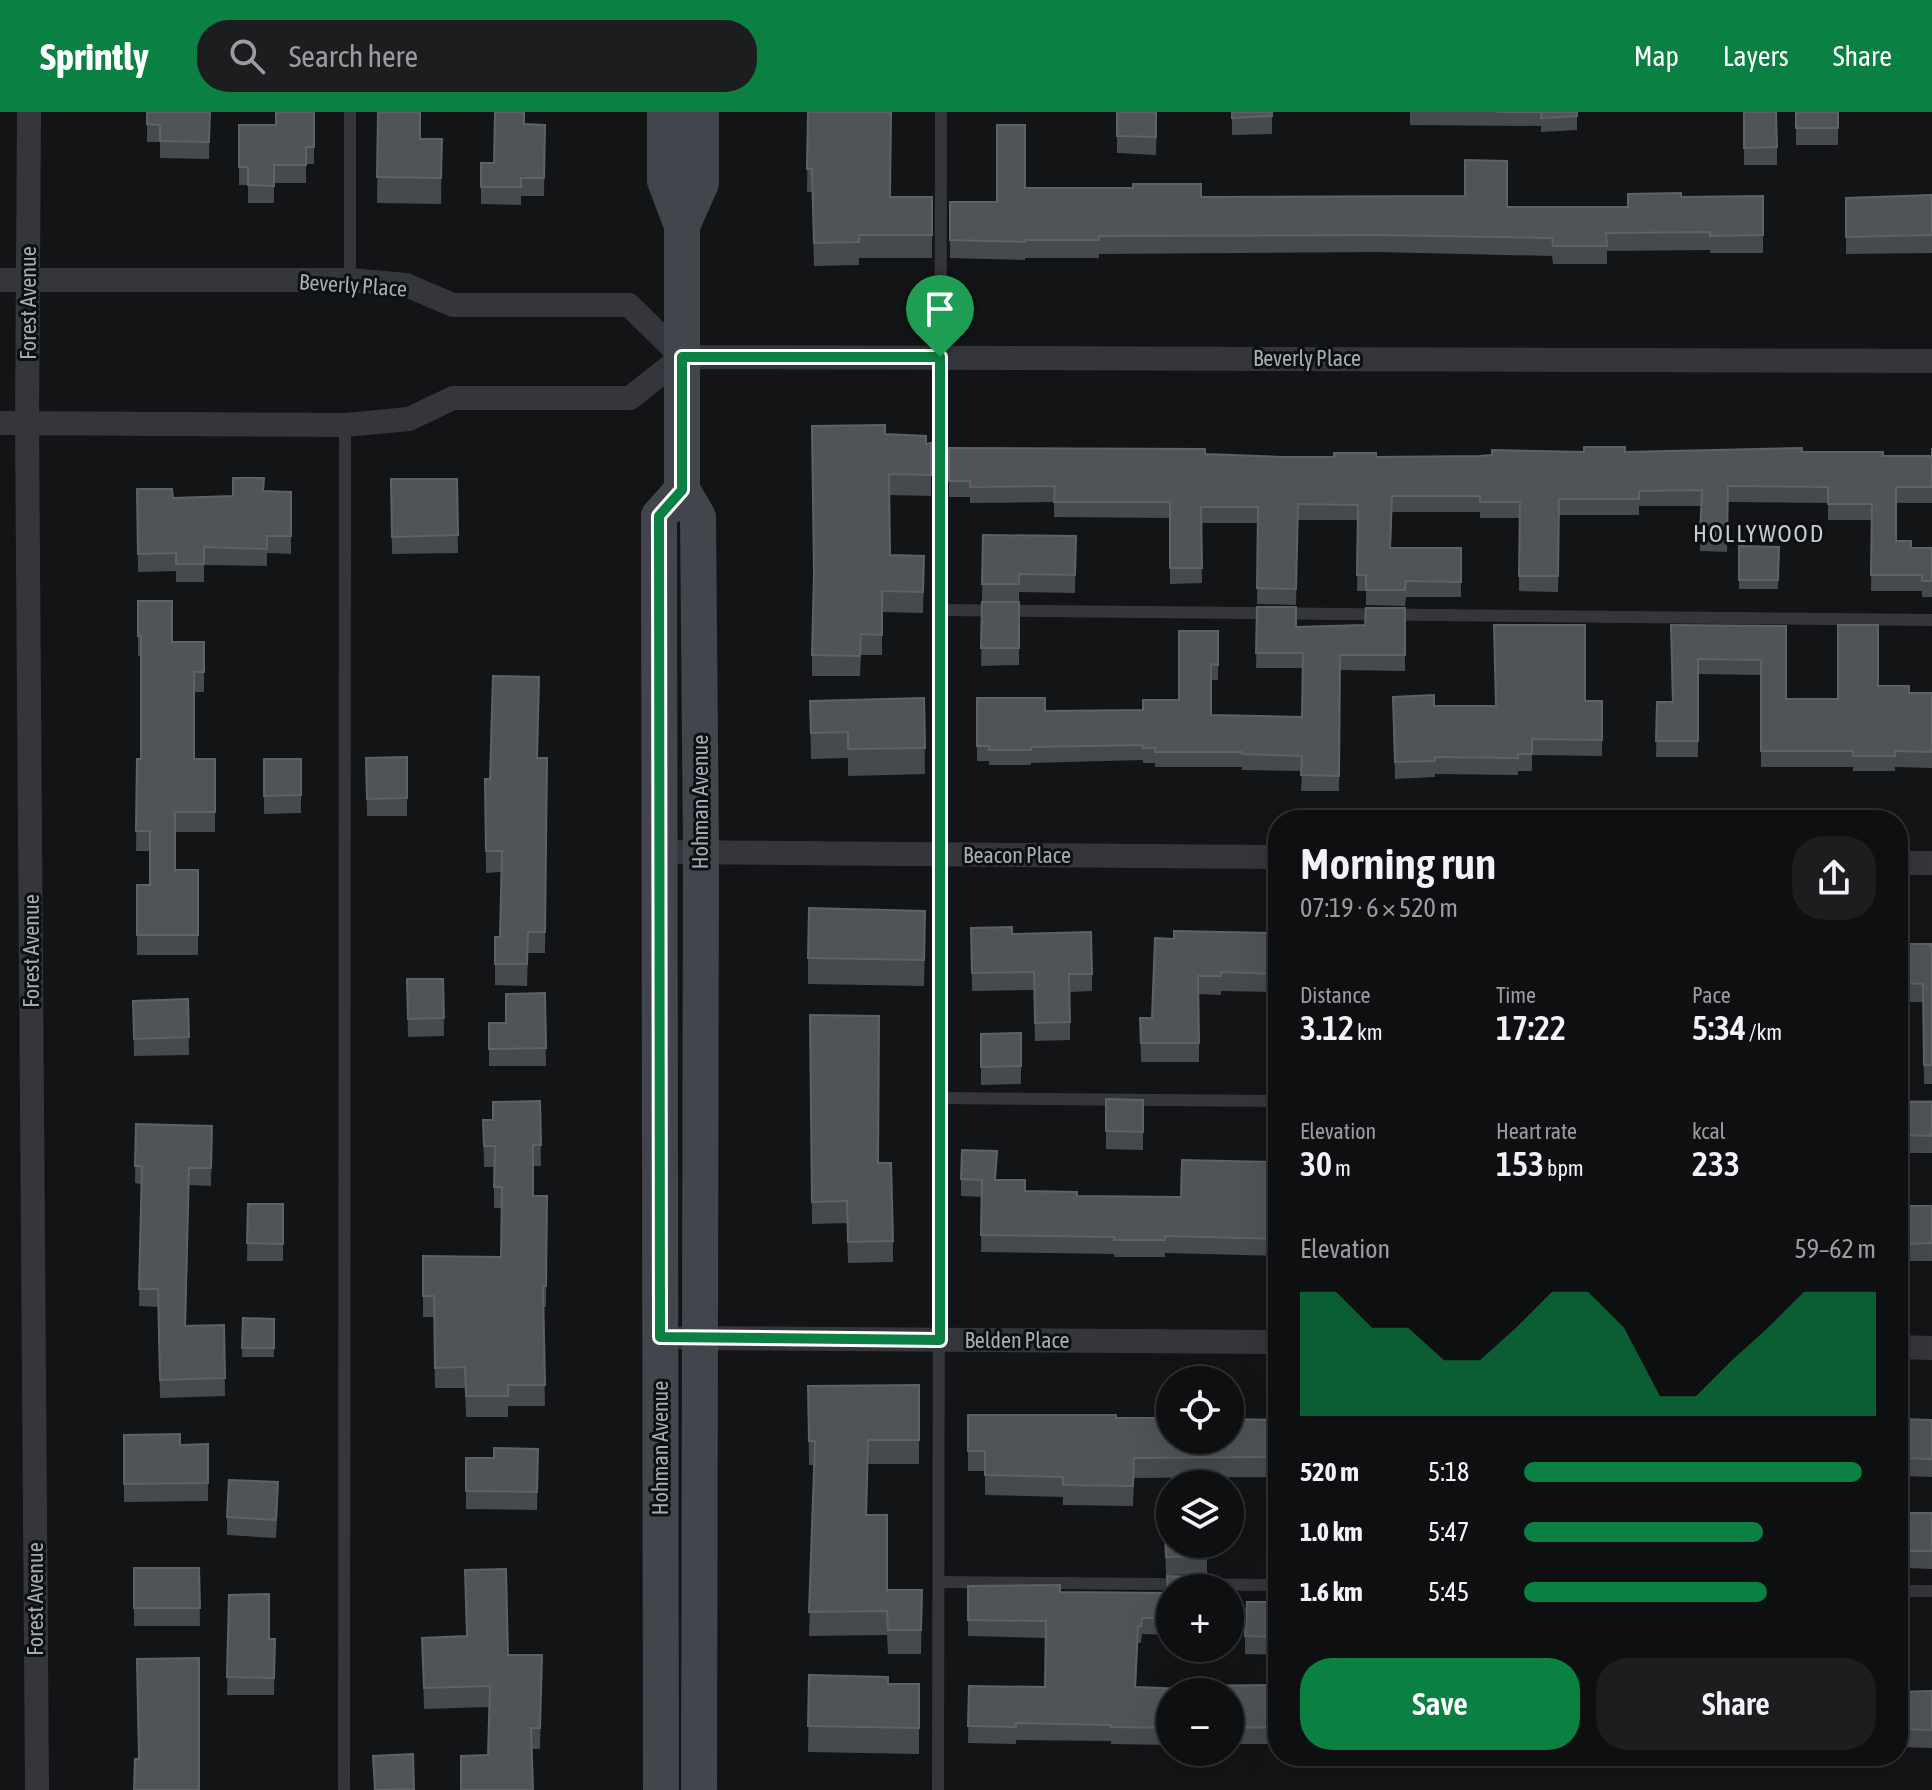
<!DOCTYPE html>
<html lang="en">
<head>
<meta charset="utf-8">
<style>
	:root { --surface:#0e0f10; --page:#1c1d1e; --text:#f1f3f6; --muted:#9b9c9f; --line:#2e2f30; --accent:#0b8043 }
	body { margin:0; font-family:"Asap Condensed",sans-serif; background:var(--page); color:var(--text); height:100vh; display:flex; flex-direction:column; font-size:30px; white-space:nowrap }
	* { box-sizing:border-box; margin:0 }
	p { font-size:26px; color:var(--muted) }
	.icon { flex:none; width:44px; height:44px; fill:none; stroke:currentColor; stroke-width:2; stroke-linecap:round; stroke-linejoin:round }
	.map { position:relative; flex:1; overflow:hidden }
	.drawer { position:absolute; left:1268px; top:698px; width:640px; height:956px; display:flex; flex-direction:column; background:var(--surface); border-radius:32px; box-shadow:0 8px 32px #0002,0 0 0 2px var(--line) }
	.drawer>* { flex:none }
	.buttons { position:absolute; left:1156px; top:1254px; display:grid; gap:16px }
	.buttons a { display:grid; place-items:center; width:88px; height:88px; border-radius:50%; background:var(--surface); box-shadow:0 8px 32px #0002,0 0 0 2px var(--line); font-size:40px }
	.pin { position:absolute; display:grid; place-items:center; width:68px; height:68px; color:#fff; margin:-82px -34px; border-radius:50% 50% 50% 0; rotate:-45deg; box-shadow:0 0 8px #0007 }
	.pin .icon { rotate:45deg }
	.round { display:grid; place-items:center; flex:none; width:84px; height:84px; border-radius:32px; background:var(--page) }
	.head { display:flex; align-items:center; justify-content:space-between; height:136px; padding:0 32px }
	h1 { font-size:44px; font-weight:600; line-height:60px }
	.metrics { display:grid; grid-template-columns:repeat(3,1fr); gap:12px; height:136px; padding:8px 32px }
	.metrics div { display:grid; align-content:center }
	.metrics b { font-size:34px; font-weight:600 }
	.metrics small { font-size:22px; font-weight:400 }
	.metrics p { font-size:22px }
	.chart { height:224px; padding:16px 32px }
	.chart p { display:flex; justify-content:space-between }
	.chart svg { width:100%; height:144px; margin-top:8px; fill:var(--accent); opacity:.7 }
	.cta { display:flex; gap:16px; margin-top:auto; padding:16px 32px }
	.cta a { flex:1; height:92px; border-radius:32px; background:var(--accent); color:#fff; font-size:32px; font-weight:600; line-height:92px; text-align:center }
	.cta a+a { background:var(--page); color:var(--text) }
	ul { padding:0 32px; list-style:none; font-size:26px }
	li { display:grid; grid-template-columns:128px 96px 1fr; align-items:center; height:60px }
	li i { height:20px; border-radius:10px; background:var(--accent) }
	header { display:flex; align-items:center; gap:48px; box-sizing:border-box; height:112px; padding:0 40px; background:var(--accent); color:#fff }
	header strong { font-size:38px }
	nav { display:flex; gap:44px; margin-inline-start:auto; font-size:28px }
	.search { width:560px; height:72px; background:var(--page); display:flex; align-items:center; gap:20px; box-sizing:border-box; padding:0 28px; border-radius:32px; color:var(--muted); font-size:30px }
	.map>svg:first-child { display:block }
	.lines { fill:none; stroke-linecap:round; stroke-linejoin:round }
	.service { stroke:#34363b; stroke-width:12 }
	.minor { stroke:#34363b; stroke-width:24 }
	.secondary { stroke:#42454b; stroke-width:36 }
	.wall { fill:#46494e }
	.building { fill:#505459; stroke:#5d6268; stroke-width:2 }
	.route-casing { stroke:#fff; stroke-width:16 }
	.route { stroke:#0b8043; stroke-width:10 }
	.labels { text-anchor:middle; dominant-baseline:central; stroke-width:6; stroke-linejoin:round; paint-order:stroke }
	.street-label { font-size:22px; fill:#a4acb7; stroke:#0e0f10 }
	.neighbourhood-label { font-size:24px; letter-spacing:2px; fill:#c5cad3; stroke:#0e0f10 }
</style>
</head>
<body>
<header>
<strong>Sprintly</strong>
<div class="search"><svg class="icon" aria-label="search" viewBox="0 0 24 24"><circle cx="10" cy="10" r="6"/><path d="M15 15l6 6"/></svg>Search here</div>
<nav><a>Map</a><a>Layers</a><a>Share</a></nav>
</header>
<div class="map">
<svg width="1932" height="1678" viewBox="0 0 1932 1678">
	<rect width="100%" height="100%" fill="#131416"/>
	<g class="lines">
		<g class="service">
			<polyline points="350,168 350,0"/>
			<polyline points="940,498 1932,508"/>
			<polyline points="940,986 1278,989"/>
			<polyline points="1898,994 1932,994"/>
			<polyline points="939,1470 1278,1473"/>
			<polyline points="1898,1479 1932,1479"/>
			<polyline points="344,1678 345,313"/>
			<polyline points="938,1678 941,0"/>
		</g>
		<g class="minor">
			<polyline points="29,0 27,312 37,1678"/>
			<polyline points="0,168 350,168 406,173 453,193 629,193 682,245"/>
			<polyline points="0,311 345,313 409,307 453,286 630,286 682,245 1932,249"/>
			<polyline points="659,740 1278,745"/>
			<polyline points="1898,751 1932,751"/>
			<polyline points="684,1226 1278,1230"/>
			<polyline points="1898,1235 1932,1236"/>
		</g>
		<g class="secondary">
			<polyline points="665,0 665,69 682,114 682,378 698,405 701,741 699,1678"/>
			<polyline points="682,114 701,71 701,0"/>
			<polyline points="661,1678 659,404 682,378"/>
		</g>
	</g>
	<g class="wall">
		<polygon points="147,0 210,0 209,47 160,46 160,30 147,30"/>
		<polygon points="314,0 314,52 306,52 306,71 274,71 274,91 248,91 248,73 239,73 239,13 276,13"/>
		<polygon points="378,0 420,27 442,27 441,92 377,91"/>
		<polygon points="808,0 890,85 932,85 932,146 859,146 859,153 814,154 812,80 807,80"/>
		<polygon points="1117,0 1157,0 1156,43 1117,41"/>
		<polygon points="1232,0 1272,0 1272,22 1232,23"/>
		<polygon points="1410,0 1577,0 1577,18 1541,20 1541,14 1410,13"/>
		<polygon points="1744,0 1777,35 1777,53 1744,53"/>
		<rect x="1796" y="0" width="42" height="33"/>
		<polygon points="524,12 545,13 544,84 521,84 521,93 481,92 481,51 494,51"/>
		<polygon points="1025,76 1201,85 1507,95 1628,95 1681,85 1763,84 1763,141 1710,141 1710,138 1607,139 1607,152 1553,152 1552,144 1377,140 1099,142 1099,146 1025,146 1025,148 950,146 950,90 997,90"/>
		<polygon points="1932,83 1932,141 1846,142 1846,86"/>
		<polygon points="885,322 926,332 931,331 931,384 889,383 890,443 924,465 923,501 882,500 882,543 861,543 860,564 812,564 812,543"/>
		<polygon points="949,336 1282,345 1480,344 1584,340 1802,340 1883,344 1932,344 1932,336 1932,391 1896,391 1896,429 1911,436 1932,436 1932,485 1922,485 1922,479 1871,479 1872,408 1828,408 1828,391 1728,390 1727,440 1700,439 1701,394 1639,394 1639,403 1559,403 1558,480 1519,479 1519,406 1480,406 1480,400 1392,400 1391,436 1461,436 1461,485 1406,485 1405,494 1366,493 1366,479 1357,479 1358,408 1298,408 1296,493 1257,492 1258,411 1201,411 1202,471 1170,472 1170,406 1054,405 1054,390 970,391 970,385 949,385"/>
		<polygon points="391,367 457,367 458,441 392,442"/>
		<polygon points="137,377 173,386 233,384 264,379 291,380 291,442 267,441 267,454 204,453 204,470 176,470 176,459 138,460"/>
		<polygon points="983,423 1076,424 1075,481 1019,480 1019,490 982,489"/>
		<polygon points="1739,434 1779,435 1778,477 1739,477"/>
		<polygon points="138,489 172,530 204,530 204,580 194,580 194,647 215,647 215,720 175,720 175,758 198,758 198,843 137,843 137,773 150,773 150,739 136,739 137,647 141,647 141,544 138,544"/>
		<polygon points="982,490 1019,490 1019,553 981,554"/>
		<polygon points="1257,495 1296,515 1365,513 1405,496 1405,559 1340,558 1339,679 1301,679 1302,659 1242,658 1242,655 1155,655 1155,651 1143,651 1143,648 1031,651 1031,653 989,653 989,649 977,649 977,586 1045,599 1143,598 1179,588 1218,519 1218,568 1211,568 1211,603 1302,605 1303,556 1256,556"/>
		<polygon points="1671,513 1786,514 1786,587 1838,587 1878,574 1909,581 1932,581 1932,656 1895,655 1895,659 1853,659 1853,655 1761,655 1761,563 1698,562 1698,645 1656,645 1657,590 1672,590"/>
		<polygon points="924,586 925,662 848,664 848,646 811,647 810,589"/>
		<polygon points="539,587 537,646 547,646 545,841 528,841 527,874 495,873 495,825 500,825 501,760 486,761 485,667 490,667"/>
		<polygon points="1585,589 1602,589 1602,644 1532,643 1532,659 1518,659 1518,663 1435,662 1435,665 1395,667 1393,601 1434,594 1496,594"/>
		<polygon points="407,645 407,704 367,704 366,646"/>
		<polygon points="264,647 301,647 301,701 264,702"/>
		<polygon points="971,816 1012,822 1092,862 1092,879 1070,880 1070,928 1035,929 1034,878 972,879"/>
		<polygon points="1278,821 1278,880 1221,879 1221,883 1199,882 1199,950 1141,950 1140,906 1152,906 1174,827"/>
		<polygon points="925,825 924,874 808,872 808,846"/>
		<polygon points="1898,832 1932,832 1932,972 1924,972 1923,890 1898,890"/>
		<polygon points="407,867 443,867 444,924 408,925"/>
		<polygon points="545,881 546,954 489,954 489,911 506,911"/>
		<polygon points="188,887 189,943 134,944 133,889"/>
		<polygon points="810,903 878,1051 893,1129 893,1150 848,1151 847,1111 812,1112"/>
		<polygon points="1021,921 1021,972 981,973 981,922"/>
		<polygon points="1106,987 1143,988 1143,1038 1106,1037"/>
		<polygon points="540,989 541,1054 533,1054 533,1084 547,1084 546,1195 543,1195 545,1294 508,1294 508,1305 466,1305 465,1276 435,1276 434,1205 423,1205 423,1144 501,1145 501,1096 494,1096 494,1055 484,1055 483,1008 493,1008"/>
		<rect x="1903" y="990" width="29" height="51"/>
		<polygon points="1278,999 1278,1144 1165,1141 1165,1145 1114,1145 1114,1142 981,1140 982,1085 961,1084 961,1067 996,1068 1025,1079 1077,1084 1181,1085 1273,1050"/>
		<polygon points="136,1012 212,1014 211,1074 189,1073 186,1214 224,1213 225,1284 160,1286 158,1195 139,1194 141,1072 135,1071"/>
		<polygon points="248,1092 283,1092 283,1149 247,1149"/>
		<polygon points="1898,1094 1932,1094 1932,1149 1910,1149 1910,1144 1898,1144"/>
		<polygon points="243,1206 274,1207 274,1245 242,1245"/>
		<polygon points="919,1273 919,1352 868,1352 867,1403 887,1478 922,1478 921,1542 888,1542 887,1523 809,1524 814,1353 809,1353 808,1274"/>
		<polygon points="968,1303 1278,1308 1278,1365 1134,1366 1133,1394 1063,1393 1063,1385 985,1383 985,1359 968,1359"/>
		<polygon points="1898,1307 1932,1308 1932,1365 1898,1364"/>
		<polygon points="124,1323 180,1333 208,1332 208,1389 124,1390"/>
		<polygon points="538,1337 537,1398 466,1397 466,1346 494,1346"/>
		<polygon points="278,1388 276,1426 227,1423 227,1405"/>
		<polygon points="1164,1400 1207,1432 1207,1462 1166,1463"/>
		<polygon points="1906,1401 1932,1401 1932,1457 1906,1456"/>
		<polygon points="134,1456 199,1456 200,1514 134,1514"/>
		<polygon points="1167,1464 1170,1476 1170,1523 1142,1522 1141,1531 1138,1531 1136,1575 1186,1577 1278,1573 1278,1632 1230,1632 1230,1580 1170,1580 1170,1633 1111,1632 1111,1629 1016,1628 1016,1632 968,1631 969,1574 1045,1575 1046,1526 968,1524 968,1474 1060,1480 1167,1481"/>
		<polygon points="229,1483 269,1527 275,1527 274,1583 227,1583"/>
		<polygon points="1278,1490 1278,1543 1245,1542 1245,1524"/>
		<polygon points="422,1526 508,1543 542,1543 540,1637 532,1637 489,1595 424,1597"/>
		<polygon points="809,1563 888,1572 919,1572 919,1642 808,1640"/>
		<polygon points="1932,1579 1932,1636 1898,1635 1898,1580"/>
	</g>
	<g class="building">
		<polygon points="147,0 210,0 209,30 160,29 160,13 147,12"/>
		<polygon points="276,0 314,0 314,35 306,35 306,53 274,53 274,74 248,73 248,55 239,55 239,13 276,13"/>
		<polygon points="378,0 420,0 420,27 442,27 441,66 377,65"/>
		<polygon points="495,0 524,0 524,12 545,13 544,66 521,66 521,75 481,75 481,51 494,51"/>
		<polygon points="808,0 891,0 890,85 932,85 932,123 859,123 859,130 814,131 812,57 807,57"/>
		<polygon points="1117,0 1156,0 1156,25 1117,24"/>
		<polygon points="1232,0 1272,0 1272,4 1232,6"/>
		<polygon points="1497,0 1577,0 1577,4 1541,6 1541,0"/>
		<polygon points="1744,0 1776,0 1777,35 1744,36"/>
		<rect x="1796" y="0" width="42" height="16"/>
		<polygon points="997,13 1025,13 1025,76 1133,76 1133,72 1201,72 1201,85 1465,84 1465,48 1507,49 1507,95 1628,95 1628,82 1681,81 1681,85 1763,84 1763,123 1710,124 1710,120 1606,121 1607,134 1553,134 1552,126 1377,123 1099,124 1099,128 1025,128 1025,130 950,128 950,90 997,90"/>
		<polygon points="1932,83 1932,123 1846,125 1846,86"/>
		<polygon points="885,313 885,322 926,324 926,332 931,331 931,363 889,362 890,443 924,444 923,480 882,479 882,523 861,522 860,544 812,543 814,462 812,314"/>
		<polygon points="1584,335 1625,335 1625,340 1802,336 1802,340 1883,340 1883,344 1932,344 1932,336 1932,375 1896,375 1896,429 1911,429 1911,436 1932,436 1932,469 1922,469 1922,463 1871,463 1872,392 1828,392 1828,375 1728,374 1727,424 1700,423 1702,378 1639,379 1639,387 1559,387 1558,464 1519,464 1520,390 1480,390 1480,384 1392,384 1390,436 1461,436 1461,470 1406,469 1405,478 1366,478 1366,463 1357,463 1358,393 1298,392 1296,477 1257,476 1258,395 1201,395 1202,456 1170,456 1170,390 1054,390 1055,374 970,375 970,369 949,369 949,336 1205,337 1205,342 1282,345 1334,345 1334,341 1376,341 1376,345 1480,344 1492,343 1492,338 1584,340"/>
		<polygon points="233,366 264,366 263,379 291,380 291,424 267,424 267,437 204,435 204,452 176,452 176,441 138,442 137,377 172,377 173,386 233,384"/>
		<polygon points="391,367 457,367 458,423 392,425"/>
		<polygon points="983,423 1076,424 1075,463 1019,462 1019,472 982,472"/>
		<polygon points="1739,434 1779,435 1778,468 1739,468"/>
		<polygon points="138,489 172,489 172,530 204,530 204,560 194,560 194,647 215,647 215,700 175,700 175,758 198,758 198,823 137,823 137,773 150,773 150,719 136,719 137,647 141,647 141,524 138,524"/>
		<polygon points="982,490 1019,490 1019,536 981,536"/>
		<polygon points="1257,495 1296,495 1296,515 1365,513 1366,496 1405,496 1405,543 1340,543 1339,664 1301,663 1302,644 1242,642 1242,640 1155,640 1155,636 1143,636 1143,633 1031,635 1031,638 989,638 989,634 977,634 977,586 1045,586 1045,599 1143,598 1143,588 1179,588 1179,519 1218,519 1218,553 1211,552 1211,603 1302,605 1303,541 1256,541"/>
		<polygon points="1494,513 1585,513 1585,589 1602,589 1602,628 1532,627 1532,642 1518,642 1518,646 1435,645 1435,649 1395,650 1393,585 1434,583 1434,594 1496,594"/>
		<polygon points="1671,513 1786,514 1786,587 1838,587 1838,513 1878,513 1878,574 1909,574 1909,581 1932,581 1932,640 1895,639 1895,644 1853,644 1853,639 1761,639 1761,548 1698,547 1698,629 1656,629 1657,590 1673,590"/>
		<polygon points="493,564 539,565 537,646 547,646 545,820 528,820 527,852 495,852 495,825 500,825 502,739 486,739 485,667 490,667"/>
		<polygon points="924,586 925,636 848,637 848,620 811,621 810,589"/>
		<polygon points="407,645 407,686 367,687 366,646"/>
		<polygon points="264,647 301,647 301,683 264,684"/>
		<polygon points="809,796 925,799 924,848 808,846"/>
		<polygon points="1012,815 1012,822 1091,820 1092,862 1069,862 1070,910 1035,911 1034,860 972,861 971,816"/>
		<polygon points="1174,819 1278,821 1278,862 1221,860 1221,864 1198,864 1199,931 1141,931 1140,906 1152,906 1155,826 1174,827"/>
		<polygon points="1898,832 1932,832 1932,953 1924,953 1923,872 1898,871"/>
		<polygon points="407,867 443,867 444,906 408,907"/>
		<polygon points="545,881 546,936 489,937 489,911 506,911 506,882"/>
		<polygon points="188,887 189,925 134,927 133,889"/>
		<polygon points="810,903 879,904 878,1051 891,1051 893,1129 848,1130 847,1089 812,1090"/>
		<polygon points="1021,921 1021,954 981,955 981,922"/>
		<polygon points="1106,987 1143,988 1143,1020 1106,1019"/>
		<polygon points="540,989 541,1033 533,1033 533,1084 547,1084 546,1174 543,1174 545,1273 508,1273 508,1284 466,1284 465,1255 435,1256 434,1184 423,1184 423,1144 501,1145 502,1075 494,1075 495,1034 484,1034 483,1008 493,1008 493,990"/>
		<polygon points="1903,990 1932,990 1932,1024 1903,1023"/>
		<polygon points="1274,999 1278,999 1278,1127 1165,1124 1165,1128 1114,1128 1114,1125 981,1123 982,1068 961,1067 962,1038 997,1039 995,1068 1025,1068 1025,1079 1077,1080 1077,1084 1181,1085 1182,1048 1273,1050"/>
		<polygon points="136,1012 212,1014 211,1056 189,1056 185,1214 224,1213 225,1266 160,1268 158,1177 139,1177 142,1054 135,1054"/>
		<polygon points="248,1092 283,1092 283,1132 247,1131"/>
		<polygon points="1898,1094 1932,1094 1932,1131 1910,1132 1910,1126 1898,1126"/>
		<polygon points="243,1206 274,1207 274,1236 242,1236"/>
		<polygon points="919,1273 919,1328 868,1328 866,1403 887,1403 887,1478 922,1478 921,1518 888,1518 887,1499 809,1500 815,1329 809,1329 808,1274"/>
		<polygon points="968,1303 1116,1303 1116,1306 1170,1306 1170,1328 1230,1328 1230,1307 1278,1308 1278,1345 1134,1346 1133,1374 1063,1373 1063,1365 985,1363 985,1339 968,1339"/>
		<polygon points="1898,1307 1932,1308 1932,1347 1898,1346"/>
		<polygon points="180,1322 180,1333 208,1332 208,1371 124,1372 124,1323"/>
		<polygon points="494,1336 538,1337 537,1380 466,1379 466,1346 494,1346"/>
		<polygon points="229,1368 278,1370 276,1408 227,1405"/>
		<polygon points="1164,1400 1170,1400 1170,1432 1207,1432 1207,1444 1166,1445"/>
		<rect x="1906" y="1401" width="26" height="38"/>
		<polygon points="134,1456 199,1456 200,1496 134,1496"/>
		<polygon points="506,1457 508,1543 542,1543 540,1616 531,1616 533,1678 461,1678 461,1644 488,1643 490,1574 424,1576 422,1526 467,1524 465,1458"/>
		<polygon points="1167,1464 1207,1465 1206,1476 1170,1476 1170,1506 1142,1506 1141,1514 1138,1514 1135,1575 1186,1577 1186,1574 1278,1573 1278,1615 1230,1616 1230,1580 1170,1580 1170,1616 1111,1615 1111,1613 1016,1611 1016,1615 968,1614 969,1574 1045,1575 1046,1509 968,1508 968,1474 1060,1473 1060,1480 1168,1481"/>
		<polygon points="269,1482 269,1527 275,1527 274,1566 227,1565 229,1483"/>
		<polygon points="1247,1490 1278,1490 1278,1525 1245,1524"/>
		<polygon points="199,1546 199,1678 134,1678 135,1647 139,1647 137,1547"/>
		<polygon points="809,1563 888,1565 888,1572 919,1572 919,1616 808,1614"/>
		<polygon points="1932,1579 1932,1618 1898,1617 1898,1580"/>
		<polygon points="413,1642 414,1677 375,1678 373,1644"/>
	</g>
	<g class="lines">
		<g class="route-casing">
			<polygon id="route" points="682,245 940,245 940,1228 660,1225 659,404 682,378"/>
		</g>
		<use href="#route" class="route"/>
	</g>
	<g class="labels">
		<g class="street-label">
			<text transform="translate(353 173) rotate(4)">Beverly Place</text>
			<text transform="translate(28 191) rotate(-90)">Forest Avenue</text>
			<text x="1307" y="246">Beverly Place</text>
			<text transform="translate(700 690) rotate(-90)">Hohman Avenue</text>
			<text x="1017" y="743">Beacon Place</text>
			<text transform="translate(31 839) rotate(-90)">Forest Avenue</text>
			<text x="1017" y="1228">Belden Place</text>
			<text transform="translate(660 1336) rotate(-90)">Hohman Avenue</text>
			<text transform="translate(35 1487) rotate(-90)">Forest Avenue</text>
		</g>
		<g class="neighbourhood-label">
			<text x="1759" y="421">HOLLYWOOD</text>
		</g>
	</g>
</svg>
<div class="buttons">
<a><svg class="icon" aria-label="locate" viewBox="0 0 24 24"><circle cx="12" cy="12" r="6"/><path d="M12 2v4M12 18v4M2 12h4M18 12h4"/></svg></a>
<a><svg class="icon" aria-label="layers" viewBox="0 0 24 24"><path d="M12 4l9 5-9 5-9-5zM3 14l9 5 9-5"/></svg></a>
<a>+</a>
<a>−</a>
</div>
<div class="pin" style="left:940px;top:245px;background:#1e9e55"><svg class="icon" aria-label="arrive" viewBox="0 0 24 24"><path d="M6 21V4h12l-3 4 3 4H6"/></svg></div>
<section class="drawer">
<div class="head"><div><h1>Morning run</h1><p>07:19 · 6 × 520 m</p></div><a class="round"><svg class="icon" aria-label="share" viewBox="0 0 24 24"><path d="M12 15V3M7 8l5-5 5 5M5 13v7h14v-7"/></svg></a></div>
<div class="metrics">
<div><p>Distance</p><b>3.12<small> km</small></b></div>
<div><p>Time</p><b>17:22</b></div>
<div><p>Pace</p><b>5:34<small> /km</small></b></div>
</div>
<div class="metrics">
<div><p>Elevation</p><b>30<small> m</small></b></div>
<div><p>Heart rate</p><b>153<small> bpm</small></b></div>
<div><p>kcal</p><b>233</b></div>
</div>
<div class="chart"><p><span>Elevation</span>59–62 m</p>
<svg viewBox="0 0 160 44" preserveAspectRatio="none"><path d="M0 44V6L10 6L20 17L30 17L40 27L50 27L60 17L70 6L80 6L90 17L100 38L110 38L120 27L130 17L140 6L150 6L160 6V44z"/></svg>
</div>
<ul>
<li><b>520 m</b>5:18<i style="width:96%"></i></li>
<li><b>1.0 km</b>5:47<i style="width:68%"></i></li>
<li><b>1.6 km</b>5:45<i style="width:69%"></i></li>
</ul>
<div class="cta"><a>Save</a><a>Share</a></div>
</section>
</div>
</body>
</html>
